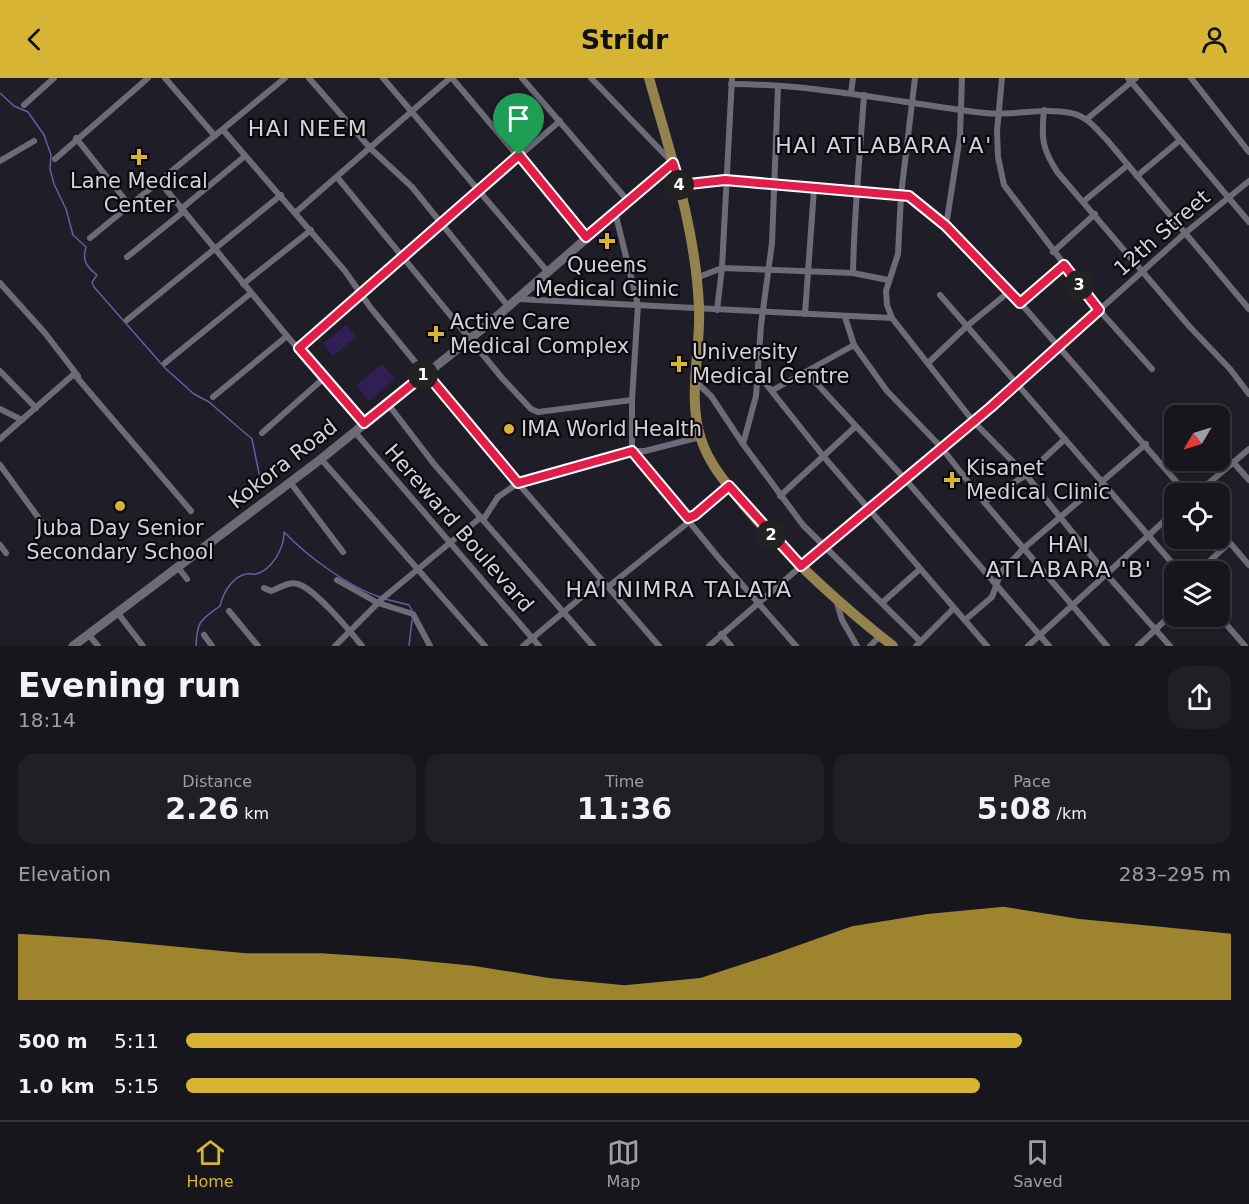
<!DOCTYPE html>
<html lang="en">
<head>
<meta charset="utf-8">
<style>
	:root { --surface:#17161d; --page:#201f26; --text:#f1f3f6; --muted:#9e9fa4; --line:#36353b; --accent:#d7b434 }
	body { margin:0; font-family:"DejaVu Sans",sans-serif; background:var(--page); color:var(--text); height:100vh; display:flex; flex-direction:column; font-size:22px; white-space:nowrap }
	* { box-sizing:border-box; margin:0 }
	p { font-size:20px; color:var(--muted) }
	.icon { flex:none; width:33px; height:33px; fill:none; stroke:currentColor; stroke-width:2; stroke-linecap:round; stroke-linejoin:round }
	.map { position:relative; height:568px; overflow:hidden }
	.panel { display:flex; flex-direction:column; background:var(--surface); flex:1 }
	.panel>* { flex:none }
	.needle { width:39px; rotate:232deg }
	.fabs { position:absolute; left:1164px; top:327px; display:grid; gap:12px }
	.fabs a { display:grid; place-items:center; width:66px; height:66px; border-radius:12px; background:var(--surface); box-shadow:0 3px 9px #0003,0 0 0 2px var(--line); font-size:30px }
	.pin { position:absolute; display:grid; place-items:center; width:51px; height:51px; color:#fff; margin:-62px -26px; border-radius:50% 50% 50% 0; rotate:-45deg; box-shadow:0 0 6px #0007 }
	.pin .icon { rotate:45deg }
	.km { position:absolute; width:30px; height:30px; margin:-15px; border-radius:50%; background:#222; color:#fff; font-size:16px; line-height:30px; text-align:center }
	.round { display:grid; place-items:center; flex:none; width:63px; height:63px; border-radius:18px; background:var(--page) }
	.headline { display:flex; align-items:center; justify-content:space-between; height:102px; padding:0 18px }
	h1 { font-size:33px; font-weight:600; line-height:45px }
	.stats { display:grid; grid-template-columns:repeat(3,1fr); gap:9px; height:102px; padding:6px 18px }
	.stats div { display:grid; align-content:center; border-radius:15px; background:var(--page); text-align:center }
	.stats b { font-size:30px; font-weight:600 }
	.stats small { font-size:16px; font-weight:400 }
	.stats p { font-size:16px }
	.chart { height:168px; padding:12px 18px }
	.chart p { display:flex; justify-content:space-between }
	.chart svg { width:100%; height:108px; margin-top:6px; fill:var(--accent); opacity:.7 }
	ul { padding:0 18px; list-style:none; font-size:20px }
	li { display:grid; grid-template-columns:96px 72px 1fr; align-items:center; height:45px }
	li i { height:15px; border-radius:8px; background:var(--accent) }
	header { display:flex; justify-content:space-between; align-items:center; height:78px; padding:0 18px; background:var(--accent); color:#111; font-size:27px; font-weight:600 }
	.menu { display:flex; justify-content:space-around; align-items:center; height:84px; border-top:2px solid var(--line); background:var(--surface); font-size:16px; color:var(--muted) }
	.menu a { display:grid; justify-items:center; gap:3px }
	.menu .current { color:var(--accent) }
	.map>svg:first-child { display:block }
	.green { fill:#301e54 }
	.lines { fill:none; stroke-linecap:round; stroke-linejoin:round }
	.stream { stroke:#6e59a4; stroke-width:1.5 }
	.street { stroke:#6e6b78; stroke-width:6 }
	.secondary { stroke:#6e6b78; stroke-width:9 }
	.primary { stroke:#95834f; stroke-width:10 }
	.route-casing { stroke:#fff; stroke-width:12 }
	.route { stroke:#e11d48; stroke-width:8 }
	.poi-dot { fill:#d7b434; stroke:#09080c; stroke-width:2 }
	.labels { text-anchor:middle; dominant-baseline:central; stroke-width:4.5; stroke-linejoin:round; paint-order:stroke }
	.poi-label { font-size:21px; fill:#d4d2d9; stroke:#09080c; text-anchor:start }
	.street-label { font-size:21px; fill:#d4d2d9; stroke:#09080c }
	.neighbourhood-label { font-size:22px; letter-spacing:1.5px; fill:#d4d2d9; stroke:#09080c }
</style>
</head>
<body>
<header><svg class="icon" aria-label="back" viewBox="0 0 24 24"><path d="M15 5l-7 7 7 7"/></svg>Stridr<svg class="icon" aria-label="person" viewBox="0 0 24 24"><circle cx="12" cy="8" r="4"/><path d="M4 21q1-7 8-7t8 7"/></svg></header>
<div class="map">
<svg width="1249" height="568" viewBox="0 0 1249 568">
	<rect width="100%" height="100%" fill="#1f1d27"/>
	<g class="green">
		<polygon points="346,247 356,259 333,278 323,266"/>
		<polygon points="382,286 395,301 369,323 356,307"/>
	</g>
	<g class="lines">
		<g class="stream">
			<path d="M0,15l14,13 14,6 16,23 7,20 -1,14 4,15 12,25 7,26 13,12c-4,14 0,19 11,28l-5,7 2,5 71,81 29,26 15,8 43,37 9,44"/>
			<path d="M284,454c23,24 65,55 96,65"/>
			<polyline points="385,521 409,527 413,534"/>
			<path d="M196,568c1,-26 5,-26 24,-40 3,-13 12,-29 26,-32 4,-1 7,1 10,0 16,-4 28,-26 28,-41"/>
			<polyline points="409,568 412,542"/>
		</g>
		<g class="street">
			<polyline points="165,0 215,58"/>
			<polyline points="309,0 370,70 412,109 508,228"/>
			<polyline points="383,0 547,193"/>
			<polyline points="452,0 586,159"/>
			<polyline points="522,0 628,123"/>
			<polyline points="591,0 670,82"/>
			<polyline points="915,0 901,117 898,176 886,213 887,227 892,240 973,343 1026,397 1107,497 1170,568"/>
			<polyline points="1002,0 997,53 998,79 1004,107 1099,232 1152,291"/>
			<polyline points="1128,0 1249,144"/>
			<polyline points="1191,0 1249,74"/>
			<path d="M731,6c86,0 169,19 254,29 29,3 57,-6 86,0 16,3 25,16 36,27l142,169"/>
			<polyline points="851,15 853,0"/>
			<polyline points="24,27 54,0"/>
			<path d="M1044,32c-3,28 -2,39 14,63l131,153 41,43 19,25"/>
			<polyline points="1087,41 1136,0"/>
			<polyline points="223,52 345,193 370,229 453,330 659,568"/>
			<polyline points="76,60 130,128"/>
			<polyline points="55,81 148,0"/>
			<polyline points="0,83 34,63"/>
			<polyline points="1137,98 1179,63"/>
			<polyline points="337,99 502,300 531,331 538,334 632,322"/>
			<polyline points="159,103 287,258 364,345"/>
			<polyline points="680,107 725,102 913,120 946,148 1010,213 1187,416"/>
			<polyline points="1084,123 1128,87"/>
			<polyline points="181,131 245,78"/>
			<polyline points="296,134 450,0"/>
			<polyline points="615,134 638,227 632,322 632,373 717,478 796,568"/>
			<polyline points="946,148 960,58 962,0"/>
			<polyline points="90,160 285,0"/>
			<polyline points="1053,174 1095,136"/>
			<polyline points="127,179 183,134"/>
			<path d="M853,195c1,-60 7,-118 11,-178"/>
			<polyline points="696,200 722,190 853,195 888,202"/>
			<polyline points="0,205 45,255 78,298"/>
			<polyline points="243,206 311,152"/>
			<polyline points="940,217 1180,494"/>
			<polyline points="518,221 892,240"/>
			<polyline points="1020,225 1064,187"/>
			<polyline points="717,232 722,190 732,0"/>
			<polyline points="805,236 814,111"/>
			<polyline points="845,239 854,267 887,313 941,369 984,424 1107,568"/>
			<polyline points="127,242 281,117"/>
			<polyline points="299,270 362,217 371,205 560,43"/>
			<polyline points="165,285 251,215"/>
			<polyline points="928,285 967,248 1010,213"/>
			<polyline points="0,293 36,330"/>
			<polyline points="806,294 905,401 1049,568"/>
			<polyline points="758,296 824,379 987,568"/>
			<polyline points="696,304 711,318 743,366 803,447 920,563"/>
			<polyline points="773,312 854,267"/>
			<polyline points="213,319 287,258"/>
			<polyline points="388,326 434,386 593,568"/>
			<polyline points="0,331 22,342"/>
			<polyline points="354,353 539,568"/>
			<polyline points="262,355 324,300"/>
			<polyline points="0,361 74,296 191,433"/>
			<polyline points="743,366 756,318 761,247 772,165 778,8"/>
			<polyline points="321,381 485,568"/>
			<polyline points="1233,384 1249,402"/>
			<polyline points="0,387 43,446"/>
			<polyline points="290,404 343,474"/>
			<polyline points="1196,416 1249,371"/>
			<polyline points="780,418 855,349"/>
			<polyline points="984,424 1026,397 1065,361"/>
			<polyline points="688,439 695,437 729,408"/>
			<polyline points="483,442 498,419 518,405 632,373 645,373 700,359"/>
			<polyline points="1220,453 1249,487"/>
			<polyline points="0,467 6,475"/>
			<polyline points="177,488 187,501"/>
			<polyline points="1198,494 1229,465"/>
			<polyline points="337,502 378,525 413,536 430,568"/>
			<polyline points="608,509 690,443"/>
			<path d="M264,510l7,3c9,-3 18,-10 27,-7 17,5 52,47 64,62"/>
			<polyline points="836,522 842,542 857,568"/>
			<polyline points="883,524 920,491"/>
			<polyline points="229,533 258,568"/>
			<polyline points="117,534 143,568"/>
			<polyline points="1219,538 1245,568"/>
			<polyline points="965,542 992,519 1001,494 1024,470 1146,366"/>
			<polyline points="88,556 98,568"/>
			<polyline points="721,556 731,568"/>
			<polyline points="204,557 212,568"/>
			<polyline points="335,568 383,520 480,440"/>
			<polyline points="523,568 602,502"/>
			<polyline points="709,568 882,418 991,329 1184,156 1249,103"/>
			<polyline points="870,568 880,558"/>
			<polyline points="916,568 954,530"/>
			<polyline points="1028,568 1174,434"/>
			<polyline points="1138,568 1174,534"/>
		</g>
		<polyline class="secondary" points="73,568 321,381 487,247 673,85"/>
		<path class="primary" d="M649,0c21,75 47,151 50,230 2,42 -12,89 2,131 8,25 25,44 41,64 45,53 96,100 151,143"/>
	</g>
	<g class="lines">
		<g class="route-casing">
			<polygon id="route" points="519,77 586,159 673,85 680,107 725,102 909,118 946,148 1020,225 1064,187 1099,232 991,329 801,488 729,408 695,437 688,440 632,373 518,405 426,295 364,345 299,270"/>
		</g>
		<use href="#route" class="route"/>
	</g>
	<g class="poi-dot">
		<path d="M136 70h6v6h6v6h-6v6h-6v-6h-6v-6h6z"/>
		<path d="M604 154h6v6h6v6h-6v6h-6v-6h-6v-6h6z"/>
		<path d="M433 247h6v6h6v6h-6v6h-6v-6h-6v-6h6z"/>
		<path d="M676 277h6v6h6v6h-6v6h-6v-6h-6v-6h6z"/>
		<circle cx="509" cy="351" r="6"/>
		<path d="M949 393h6v6h6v6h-6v6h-6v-6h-6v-6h6z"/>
		<circle cx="120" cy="428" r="6"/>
	</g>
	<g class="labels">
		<g class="poi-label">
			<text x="139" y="103" text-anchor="middle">Lane Medical<tspan x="139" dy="24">Center</tspan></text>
			<text x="607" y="187" text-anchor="middle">Queens<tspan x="607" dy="24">Medical Clinic</tspan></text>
			<text x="450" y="244">Active Care<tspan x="450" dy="24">Medical Complex</tspan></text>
			<text x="692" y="274">University<tspan x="692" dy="24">Medical Centre</tspan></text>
			<text x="521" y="351">IMA World Health</text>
			<text x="966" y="390">Kisanet<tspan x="966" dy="24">Medical Clinic</tspan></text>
			<text x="120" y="450" text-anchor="middle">Juba Day Senior<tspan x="120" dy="24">Secondary School</tspan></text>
		</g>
		<g class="street-label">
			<text transform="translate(1162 155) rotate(-41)">12th Street</text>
			<text transform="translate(283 386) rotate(-38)">Kokora Road</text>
			<text transform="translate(459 450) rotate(49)">Hereward Boulevard</text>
		</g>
		<g class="neighbourhood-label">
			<text x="308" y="50">HAI NEEM</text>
			<text x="884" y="67">HAI ATLABARA 'A'</text>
			<text x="1069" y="466">HAI<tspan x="1069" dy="25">ATLABARA 'B'</tspan></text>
			<text x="679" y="511">HAI NIMRA TALATA</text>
		</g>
	</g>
</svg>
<div class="fabs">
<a><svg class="needle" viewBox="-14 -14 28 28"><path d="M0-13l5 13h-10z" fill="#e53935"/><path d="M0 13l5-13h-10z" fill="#9e9fa4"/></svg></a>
<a><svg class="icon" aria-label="locate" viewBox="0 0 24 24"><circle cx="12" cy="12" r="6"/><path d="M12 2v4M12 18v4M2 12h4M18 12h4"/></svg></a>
<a><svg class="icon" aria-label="layers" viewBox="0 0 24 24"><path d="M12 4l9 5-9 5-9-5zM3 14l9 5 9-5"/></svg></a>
</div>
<div class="pin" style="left:519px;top:77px;background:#1e9e55"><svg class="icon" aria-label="arrive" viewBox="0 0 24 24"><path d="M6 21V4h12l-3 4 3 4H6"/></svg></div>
<b class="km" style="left:423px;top:297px">1</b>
<b class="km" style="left:771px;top:457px">2</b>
<b class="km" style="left:1079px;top:207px">3</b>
<b class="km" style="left:679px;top:107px">4</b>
</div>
<section class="panel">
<div class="headline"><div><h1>Evening run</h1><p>18:14</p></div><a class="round"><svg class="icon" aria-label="share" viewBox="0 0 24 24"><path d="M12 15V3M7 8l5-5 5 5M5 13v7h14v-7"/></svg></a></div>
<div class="stats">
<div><p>Distance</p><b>2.26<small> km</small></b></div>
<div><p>Time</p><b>11:36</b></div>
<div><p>Pace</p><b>5:08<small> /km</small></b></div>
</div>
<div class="chart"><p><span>Elevation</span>283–295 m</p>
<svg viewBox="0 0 160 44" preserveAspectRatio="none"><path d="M0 44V17L10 19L20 22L30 25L40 25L50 27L60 30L70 35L80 38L90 35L100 25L110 14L120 9L130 6L140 11L150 14L160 17V44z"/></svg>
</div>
<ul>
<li><b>500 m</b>5:11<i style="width:80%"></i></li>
<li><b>1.0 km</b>5:15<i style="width:76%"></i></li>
</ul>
</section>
<nav class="menu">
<a class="current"><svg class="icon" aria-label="home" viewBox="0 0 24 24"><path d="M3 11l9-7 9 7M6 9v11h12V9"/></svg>Home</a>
<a><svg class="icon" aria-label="map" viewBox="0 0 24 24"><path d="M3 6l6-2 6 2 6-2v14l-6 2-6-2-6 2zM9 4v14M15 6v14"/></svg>Map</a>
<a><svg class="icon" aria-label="saved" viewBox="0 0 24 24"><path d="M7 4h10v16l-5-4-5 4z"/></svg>Saved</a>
</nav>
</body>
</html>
